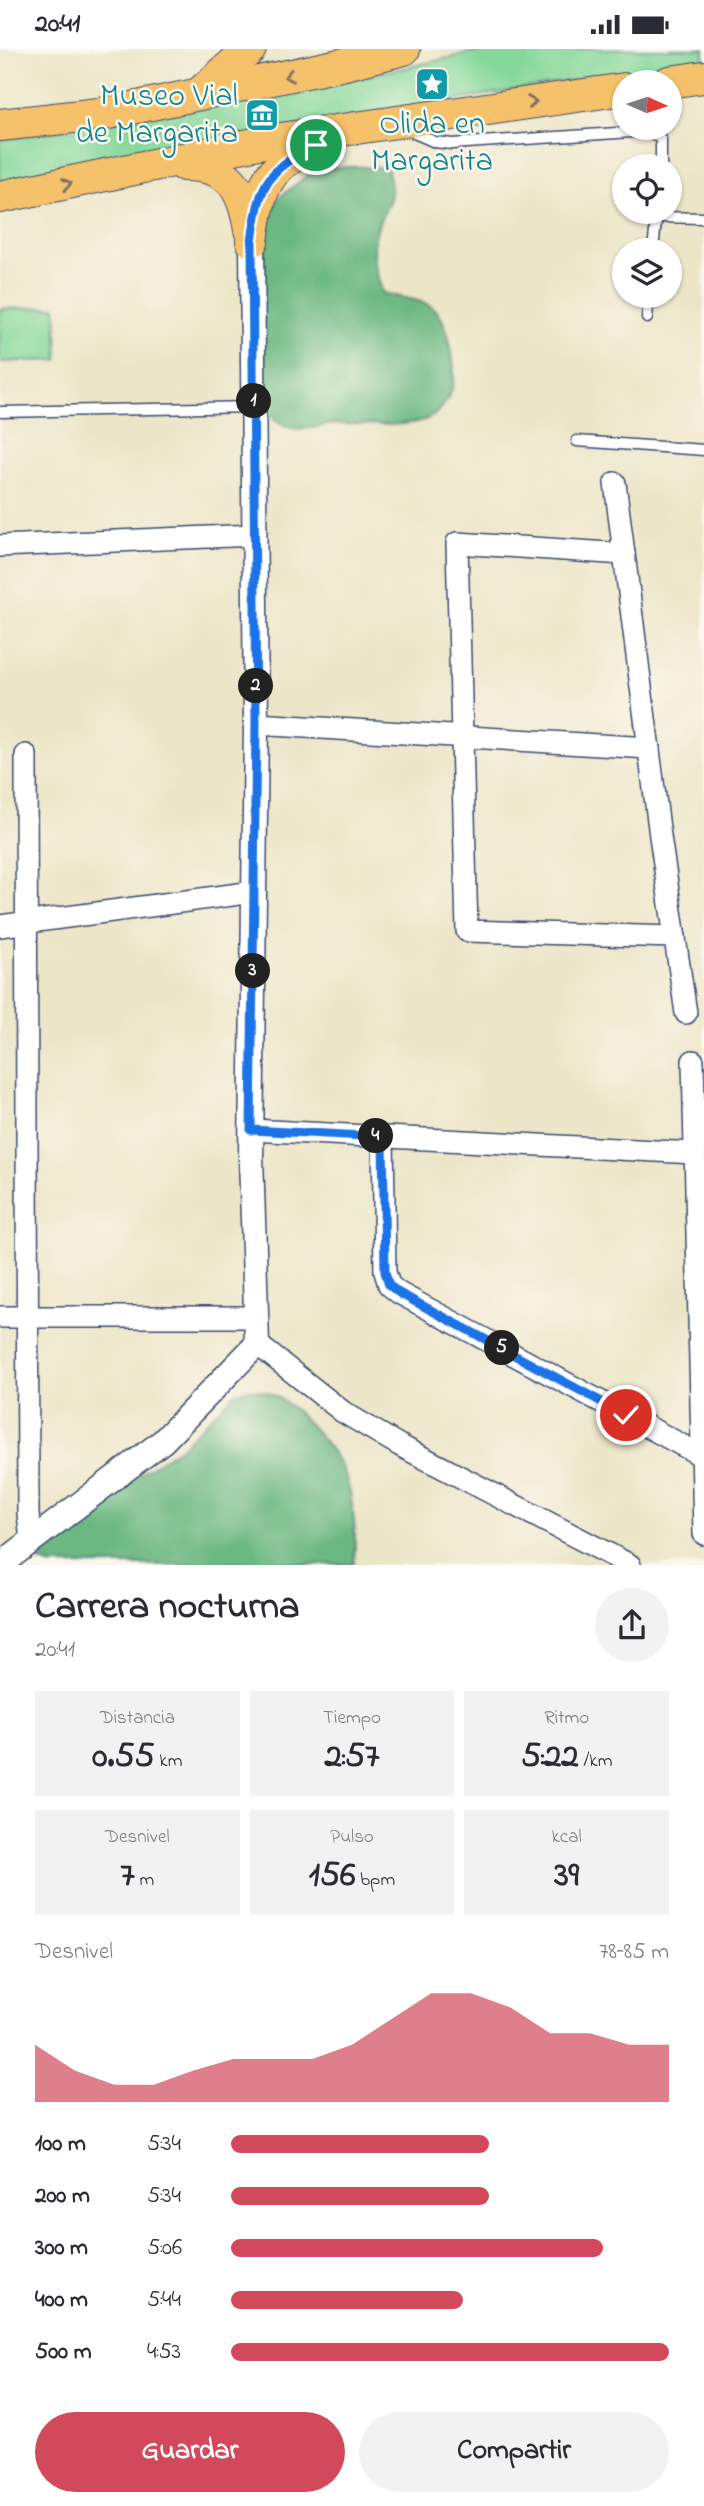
<!DOCTYPE html>
<html lang="es">
<head>
<meta charset="utf-8">
<style>
	:root { --surface:#fff; --page:#f2f2f3; --text:#2b2b33; --muted:#7c7c81; --accent:#d1495b }
	body { margin:0; font-family:"Indie Flower",sans-serif; background:var(--page); color:var(--text); height:100vh; display:flex; flex-direction:column; font-size:26px; white-space:nowrap }
	* { box-sizing:border-box; margin:0 }
	p { font-size:23px; color:var(--muted) }
	.icon { flex:none; width:38px; height:38px; fill:none; stroke:currentColor; stroke-width:2; stroke-linecap:round; stroke-linejoin:round }
	.map { position:relative; height:1516px; overflow:hidden }
	.details { display:flex; flex-direction:column; background:var(--surface); flex:1 }
	.details>* { flex:none }
	.needle { width:46px; rotate:93deg }
	.fabs { position:absolute; left:612px; top:21px; display:grid; gap:14px }
	.fabs a { display:grid; place-items:center; width:70px; height:70px; border-radius:50%; background:var(--surface); box-shadow:0 2px 5px #0004; font-size:35px }
	.pin { position:absolute; display:grid; place-items:center; width:60px; height:60px; color:#fff; margin:-30px; border:4px solid #fff; border-radius:50%; box-shadow:0 2px 7px #0007 }
	.km { position:absolute; width:35px; height:35px; margin:-18px; border-radius:50%; background:#222; color:#fff; font-size:19px; line-height:35px; text-align:center }
	.round { display:grid; place-items:center; flex:none; width:74px; height:74px; border-radius:37px; background:var(--page) }
	.overview { display:flex; align-items:center; justify-content:space-between; height:119px; padding:0 35px }
	h1 { font-size:38px; font-weight:700; line-height:52px }
	.figures { display:grid; grid-template-columns:repeat(3,1fr); gap:10px; height:119px; padding:7px 35px }
	.figures div { display:grid; align-content:center; border-radius:0px; background:var(--page); text-align:center }
	.figures b { font-size:35px; font-weight:700 }
	.figures small { font-size:19px; font-weight:400 }
	.figures p { font-size:19px }
	.chart { height:196px; padding:14px 35px }
	.chart p { display:flex; justify-content:space-between }
	.chart svg { width:100%; height:126px; margin-top:7px; fill:var(--accent); opacity:.7 }
	.button { display:flex; gap:14px; margin-top:auto; padding:14px 35px }
	.button a { flex:1; height:80px; border-radius:42px; background:var(--accent); color:#fff; font-size:28px; font-weight:700; line-height:80px; text-align:center }
	.button a+a { background:var(--page); color:var(--text) }
	ul { padding:0 35px; list-style:none; font-size:23px }
	li { display:grid; grid-template-columns:112px 84px 1fr; align-items:center; height:52px }
	li i { height:18px; border-radius:9px; background:var(--accent) }
	.status { display:flex; justify-content:space-between; align-items:center; height:49px; padding:0 35px; background:var(--surface); direction:ltr }
	.status svg { height:19px; fill:currentColor }
	.map>svg:first-child { display:block }
	.green { fill:#85d89a; stroke:#50847c; stroke-width:2 }
	.forest { fill:#6cb882; stroke:#447470; stroke-width:2 }
	.lines { fill:none; stroke-linecap:round; stroke-linejoin:round }
	.service-casing { stroke:#3a4a6e; stroke-width:13 }
	.minor-casing { stroke:#3a4a6e; stroke-width:24 }
	.tertiary-casing { stroke:#3a4a6e; stroke-width:27 }
	.primary-casing { stroke:#3a4a6e; stroke-width:34 }
	.service { stroke:#fff; stroke-width:10 }
	.minor { stroke:#fff; stroke-width:21 }
	.tertiary { stroke:#fff; stroke-width:24 }
	.primary { stroke:#f5c16b; stroke-width:32 }
	.oneway { stroke:#7d7164 }
	.route-casing { stroke:#fff; stroke-width:14 }
	.route { stroke:#1a73e8; stroke-width:9 }
	.labels { text-anchor:middle; dominant-baseline:central; stroke-width:5; stroke-linejoin:round; paint-order:stroke }
	.culture-label { font-size:32px; fill:#0d838f; stroke:#fbf7ec; text-anchor:end }
</style>
</head>
<body>
<div class="status"><b>20:41</b><svg viewBox="0 0 49 12"><path d="M0 12V9h3v3zM5 12V6h3v6zM10 12V3h3v9zM15 12V0h3v12zM26 1h20v11H26zM47 4h2v5h-2z"/></svg></div>
<div class="map">
<svg width="704" height="1516" viewBox="0 0 704 1516">
	<rect width="100%" height="100%" fill="#fbf7ec"/>
	<filter id="ink" filterUnits="userSpaceOnUse"><feTurbulence type="fractalNoise" baseFrequency=".0143" numOctaves="2"/><feDisplacementMap in="SourceGraphic" scale="14" xChannelSelector="R" yChannelSelector="G"/><feConvolveMatrix kernelMatrix="1 2 1 2 8 2 1 2 1" color-interpolation-filters="sRGB"/></filter>
	<filter id="wash" filterUnits="userSpaceOnUse"><feTurbulence type="fractalNoise" baseFrequency=".00686" numOctaves="4" result="noise"/><feDisplacementMap in="SourceGraphic" scale="28" xChannelSelector="R" yChannelSelector="G"/><feGaussianBlur stdDeviation="1.57" result="paint"/><feColorMatrix in="noise" values="0 0 0 0 0 0 0 0 0 0 0 0 0 0 0 0 0 1.4 0 .05"/><feComposite in="paint" operator="in"/></filter>
	<g filter="url(#wash)">
		<rect width="100%" height="100%" fill="#ece5c7"/>
		<g class="green">
			<path d="M487,0h217v10l-191,31 -513,94v-44c163,-26 326,-52 487,-91z"/>
			<polygon points="56,258 58,311 0,313 0,260"/>
		</g>
		<g class="forest">
			<path d="M387,118c12,42 -6,36 -12,70 -3,20 1,38 8,56 15,5 39,5 51,16 15,13 22,56 19,75 -1,11 -11,25 -19,31 -17,14 -73,9 -94,9 -19,0 -34,8 -53,3 -12,-4 -20,-15 -28,-24 1,-42 -4,-176 20,-205 3,-3 26,-21 29,-23 23,-12 54,-7 79,-8z"/>
			<path d="M251,1340c5,1 11,2 16,3 28,11 70,59 79,86 9,28 10,58 8,86l-304,1 -19,-8 1,-12 149,-98 55,-55z"/>
		</g>
	</g>
	<g filter="url(#ink)">
		<g class="lines">
			<g class="service-casing">
				<g id="service">
					<polyline points="405,80 435,93 452,95 647,82 661,90 661,117"/>
					<polyline points="656,168 704,169"/>
					<polyline points="653,201 657,163"/>
					<polyline points="647,269 649,247"/>
					<polyline points="0,363 253,358"/>
					<polyline points="577,392 704,401"/>
				</g>
			</g>
			<g class="minor-casing">
				<g id="minor">
					<polyline points="615,434 660,787 686,964"/>
					<polyline points="0,497 255,486"/>
					<polyline points="624,505 457,494 467,882 675,888"/>
					<polyline points="256,675 649,699"/>
					<polyline points="26,706 28,1465 31,1491"/>
					<polyline points="0,877 254,843"/>
					<polyline points="693,1012 704,1485"/>
					<polyline points="251,1081 695,1104"/>
					<polyline points="383,1088 385,1223 389,1236 399,1244 702,1407"/>
					<polyline points="0,1268 257,1268"/>
					<polyline points="257,1295 343,1363 399,1396 630,1516"/>
				</g>
			</g>
			<g class="tertiary-casing">
				<polyline id="tertiary" points="5,1516 13,1506 163,1392 257,1295 251,1108 256,675 252,192"/>
			</g>
			<g class="primary-casing">
				<g id="primary">
					<polyline points="669,33 704,28"/>
					<polyline points="201,43 250,0"/>
					<polyline points="0,76 108,64 345,15 404,0"/>
					<path d="M184,116c46,0 59,23 66,65"/>
					<polyline points="0,148 273,91 625,40"/>
					<path d="M252,192c8,-57 15,-79 74,-99"/>
				</g>
			</g>
			<use href="#service" class="service"/>
			<use href="#minor" class="minor"/>
			<use href="#tertiary" class="tertiary"/>
			<use href="#primary" class="primary"/>
		</g>
		<defs><path id="oneway-chevron" d="M-2-3.5L2.5 0L-2 3.5" fill="none" stroke-width="1.6" stroke-linecap="round" stroke-linejoin="round" transform="scale(1.75)"/></defs>
		<g class="oneway">
			<use href="#oneway-chevron" transform="translate(289 27) rotate(168)"/>
			<use href="#oneway-chevron" transform="translate(532 53) rotate(-8)"/>
			<use href="#oneway-chevron" transform="translate(67 135) rotate(-11)"/>
		</g>
	</g>
	<g class="lines" filter="url(#ink)">
		<g class="route-casing">
			<path id="route" d="M316,96c-52,26 -56,40 -64,96l4,483 -5,406 132,7 2,135 4,13 10,8 227,122"/>
		</g>
		<use href="#route" class="route"/>
	</g>
	<defs>
		<g id="sight-square" transform="scale(1.75)"><rect x="-9" y="-9" width="18" height="18" rx="4" fill="#0f9aa8" stroke="#fbf7ec"/><path d="M0-6L1.8-2.2L6-1.7L2.9 1.2L3.7 5.4L0 3.3L-3.7 5.4L-2.9 1.2L-6-1.7L-1.8-2.2Z" fill="#fff"/></g>
		<g id="museum-square" transform="scale(1.75)"><rect x="-9" y="-9" width="18" height="18" rx="4" fill="#0f9aa8" stroke="#fbf7ec"/><path d="M0-6L6-3V-2H-6V-3ZM-5-1h2V3h-2ZM-1-1h2V3h-2ZM3-1h2V3H3ZM-6 4H6V6H-6Z" fill="#fff"/></g>
	</defs>
	<g fill-rule="evenodd">
		<use href="#sight-square" x="432" y="35"/>
		<use href="#museum-square" x="262" y="66"/>
	</g>
	<g class="labels">
		<g class="culture-label">
			<text x="238" y="48">Museo Vial<tspan x="238" dy="37">de Margarita</tspan></text>
			<text x="432" y="76" text-anchor="middle">Olida en<tspan x="432" dy="37">Margarita</tspan></text>
		</g>
	</g>
</svg>
<div class="fabs">
<a><svg class="needle" viewBox="-14 -14 28 28"><path d="M0-13l5 13h-10z" fill="#e53935"/><path d="M0 13l5-13h-10z" fill="#7c7c81"/></svg></a>
<a><svg class="icon" aria-label="locate" viewBox="0 0 24 24"><circle cx="12" cy="12" r="6"/><path d="M12 2v4M12 18v4M2 12h4M18 12h4"/></svg></a>
<a><svg class="icon" aria-label="layers" viewBox="0 0 24 24"><path d="M12 4l9 5-9 5-9-5zM3 14l9 5 9-5"/></svg></a>
</div>
<div class="pin" style="left:316px;top:96px;background:#1e9e55"><svg class="icon" aria-label="arrive" viewBox="0 0 24 24"><path d="M6 21V4h12l-3 4 3 4H6"/></svg></div>
<div class="pin" style="left:626px;top:1366px;background:#d93025"><svg class="icon" aria-label="check" viewBox="0 0 24 24"><path d="M5 12l5 5 9-10"/></svg></div>
<b class="km" style="left:254px;top:352px">1</b>
<b class="km" style="left:256px;top:637px">2</b>
<b class="km" style="left:253px;top:922px">3</b>
<b class="km" style="left:376px;top:1087px">4</b>
<b class="km" style="left:502px;top:1299px">5</b>
</div>
<section class="details">
<div class="overview"><div><h1>Carrera nocturna</h1><p>20:41</p></div><a class="round"><svg class="icon" aria-label="share" viewBox="0 0 24 24"><path d="M12 15V3M7 8l5-5 5 5M5 13v7h14v-7"/></svg></a></div>
<div class="figures">
<div><p>Distancia</p><b>0.55<small> km</small></b></div>
<div><p>Tiempo</p><b>2:57</b></div>
<div><p>Ritmo</p><b>5:22<small> /km</small></b></div>
</div>
<div class="figures">
<div><p>Desnivel</p><b>7<small> m</small></b></div>
<div><p>Pulso</p><b>156<small> bpm</small></b></div>
<div><p>kcal</p><b>39</b></div>
</div>
<div class="chart"><p><span>Desnivel</span>78–85 m</p>
<svg viewBox="0 0 160 44" preserveAspectRatio="none"><path d="M0 44V24L10 33L20 38L30 38L40 33L50 29L60 29L70 29L80 24L90 15L100 6L110 6L120 11L130 20L140 20L150 24L160 24V44z"/></svg>
</div>
<ul>
<li><b>100 m</b>5:34<i style="width:59%"></i></li>
<li><b>200 m</b>5:34<i style="width:59%"></i></li>
<li><b>300 m</b>5:06<i style="width:85%"></i></li>
<li><b>400 m</b>5:44<i style="width:53%"></i></li>
<li><b>500 m</b>4:53<i style="width:100%"></i></li>
</ul>
<div class="button"><a>Guardar</a><a>Compartir</a></div>
</section>
</body>
</html>
